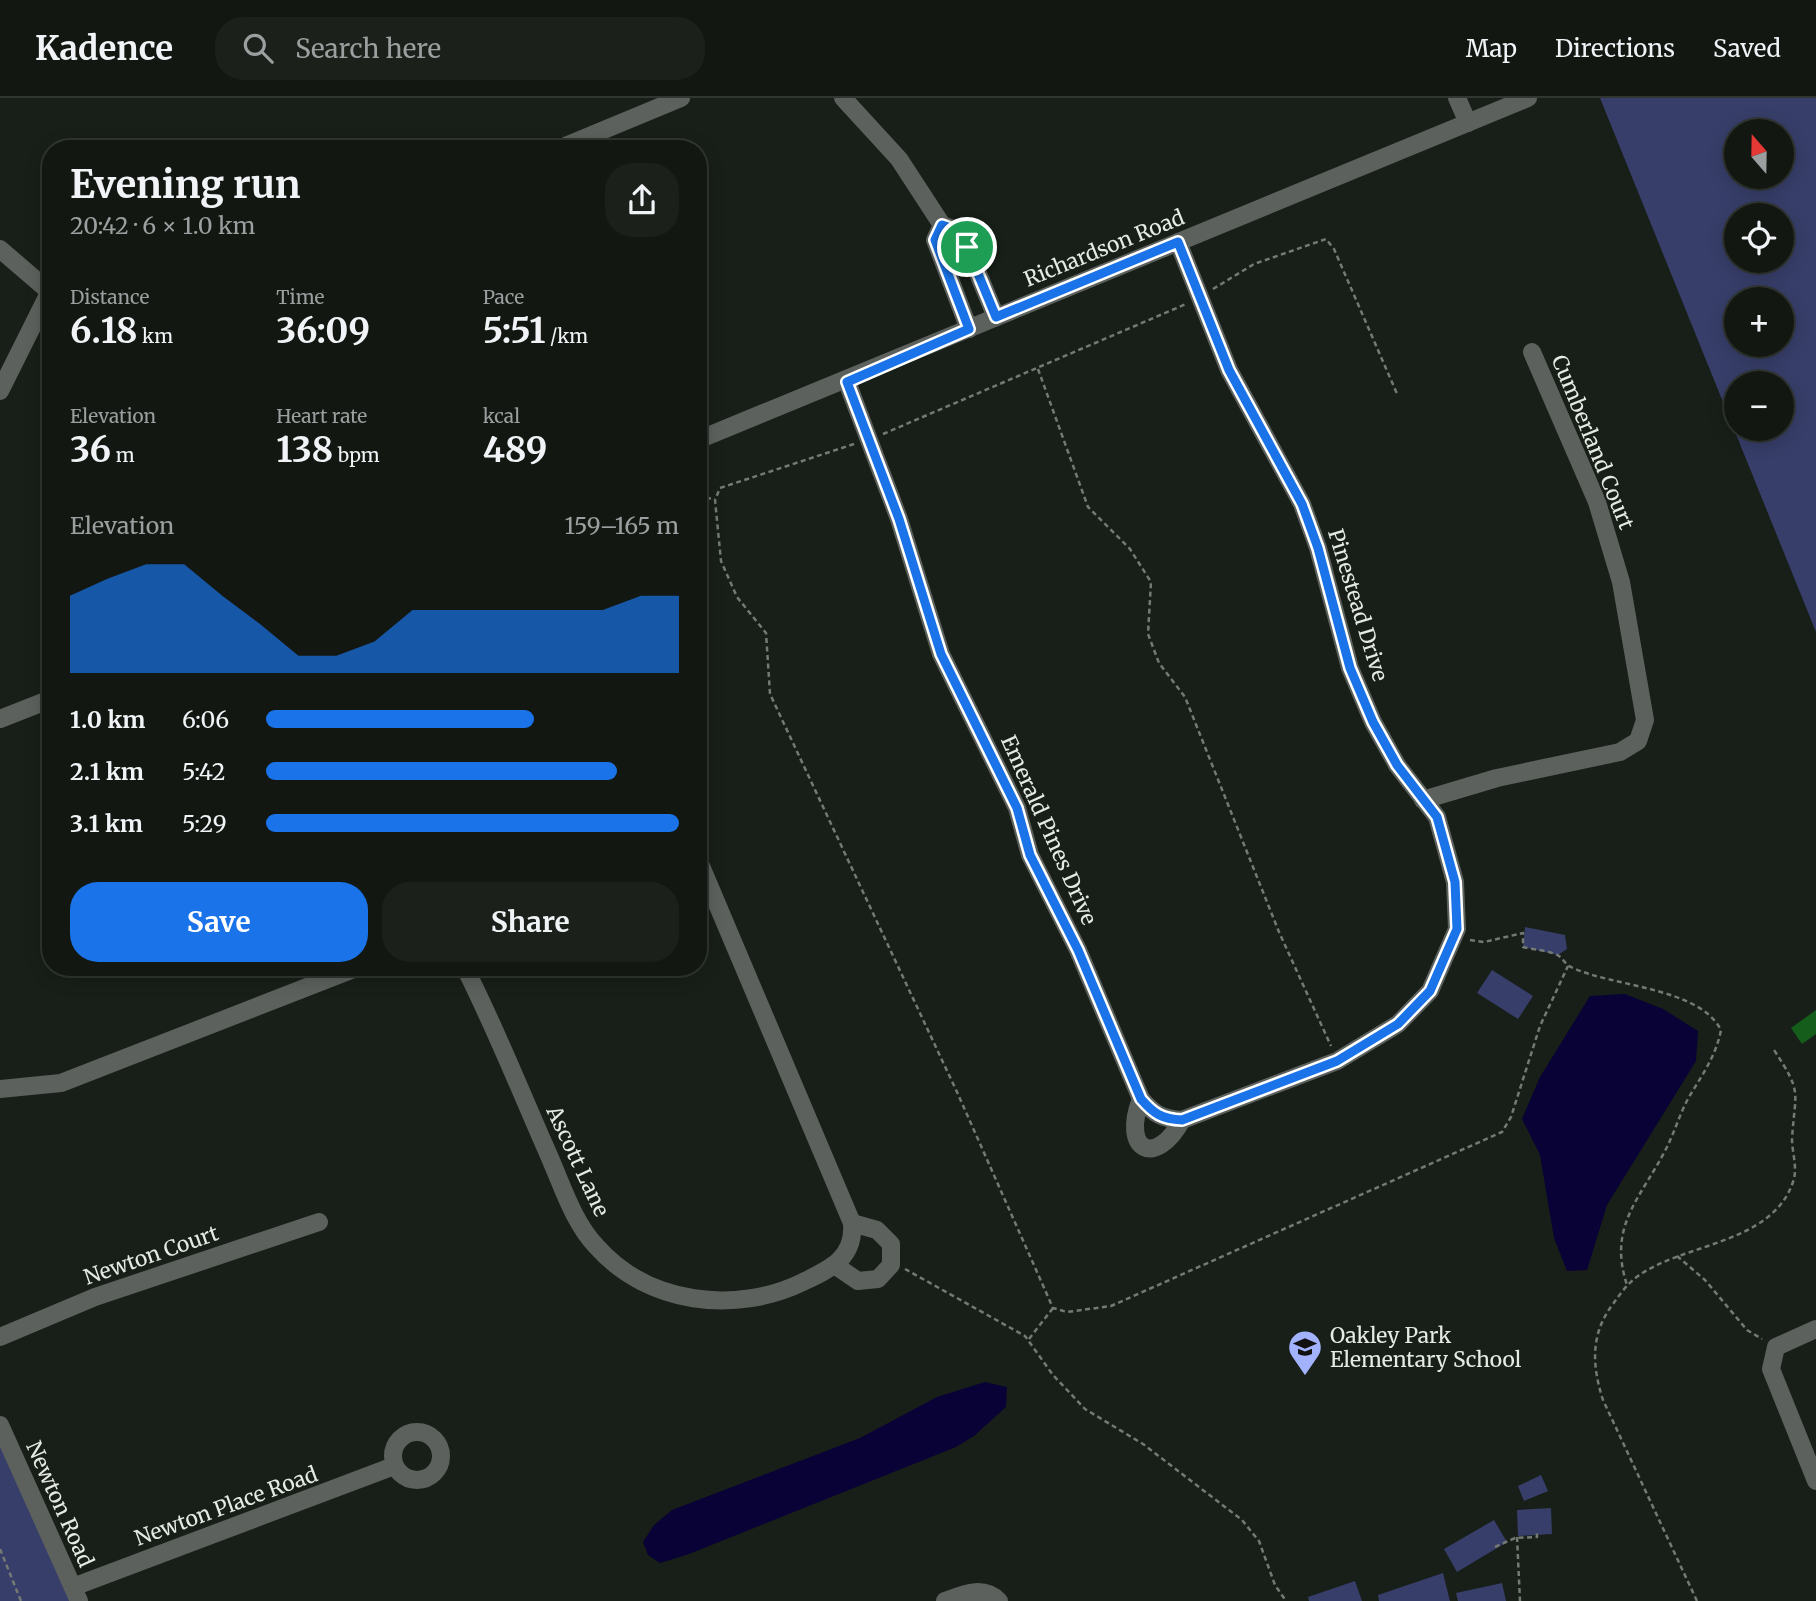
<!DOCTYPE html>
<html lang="en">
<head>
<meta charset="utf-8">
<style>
	:root { --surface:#121712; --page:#1b201b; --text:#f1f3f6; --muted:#9c9f9f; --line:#313632; --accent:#1a73e8 }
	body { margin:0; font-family:Merriweather,serif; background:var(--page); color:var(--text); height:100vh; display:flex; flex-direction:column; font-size:26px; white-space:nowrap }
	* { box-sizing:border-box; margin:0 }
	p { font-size:23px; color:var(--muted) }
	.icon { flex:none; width:38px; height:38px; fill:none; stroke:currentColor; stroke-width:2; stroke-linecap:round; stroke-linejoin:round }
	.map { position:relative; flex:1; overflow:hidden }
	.sheet { position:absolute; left:42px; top:42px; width:665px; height:836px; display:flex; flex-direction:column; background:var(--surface); border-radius:28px; box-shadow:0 4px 18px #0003,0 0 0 2px var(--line) }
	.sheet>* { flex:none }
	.needle { width:46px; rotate:340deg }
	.fabs { position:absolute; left:1724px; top:21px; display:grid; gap:14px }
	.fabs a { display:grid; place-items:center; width:70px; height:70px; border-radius:50%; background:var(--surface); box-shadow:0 4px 18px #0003,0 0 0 2px var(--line); font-size:35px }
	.pin { position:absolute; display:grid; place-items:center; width:60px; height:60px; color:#fff; margin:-30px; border:4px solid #fff; border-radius:50%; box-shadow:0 2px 7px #0007 }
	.round { display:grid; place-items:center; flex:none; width:74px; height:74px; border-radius:28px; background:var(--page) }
	.summary { display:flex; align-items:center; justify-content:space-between; height:119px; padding:0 28px }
	h1 { font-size:38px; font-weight:700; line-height:52px }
	.metrics { display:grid; grid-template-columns:repeat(3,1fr); gap:10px; height:119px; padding:7px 28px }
	.metrics div { display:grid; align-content:center }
	.metrics b { font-size:35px; font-weight:700 }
	.metrics small { font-size:19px; font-weight:400 }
	.metrics p { font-size:19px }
	.chart { height:196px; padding:14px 28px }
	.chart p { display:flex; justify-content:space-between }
	.chart svg { width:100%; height:126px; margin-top:7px; fill:var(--accent); opacity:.7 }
	.primary-button { display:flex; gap:14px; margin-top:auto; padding:14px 28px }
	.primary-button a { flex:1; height:80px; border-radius:28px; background:var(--accent); color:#fff; font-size:28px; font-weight:700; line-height:80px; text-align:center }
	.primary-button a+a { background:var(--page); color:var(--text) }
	ul { padding:0 28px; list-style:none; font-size:23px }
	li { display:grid; grid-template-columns:112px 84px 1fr; align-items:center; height:52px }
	li i { height:18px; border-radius:9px; background:var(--accent) }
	header { display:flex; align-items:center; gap:42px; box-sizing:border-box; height:98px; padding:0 35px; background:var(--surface); border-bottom:2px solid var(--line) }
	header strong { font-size:33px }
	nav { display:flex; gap:38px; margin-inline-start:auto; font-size:24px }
	.search { width:490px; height:63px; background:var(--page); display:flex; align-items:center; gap:18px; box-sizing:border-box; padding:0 24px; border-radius:28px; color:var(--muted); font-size:26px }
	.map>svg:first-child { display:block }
	.green { fill:#373e69; fill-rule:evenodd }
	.water { fill:#080236 }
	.building { fill:#155d1b }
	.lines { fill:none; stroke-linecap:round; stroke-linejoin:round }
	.path { stroke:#747974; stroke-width:2.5; stroke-dasharray:5 3.5; stroke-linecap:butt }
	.minor { stroke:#5d615d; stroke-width:18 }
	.route-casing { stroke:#fff; stroke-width:14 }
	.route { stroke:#1a73e8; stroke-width:9 }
	.labels { text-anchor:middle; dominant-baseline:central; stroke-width:5; stroke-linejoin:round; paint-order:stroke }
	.street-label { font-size:21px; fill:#e6eae6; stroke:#181f18 }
	.poi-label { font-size:21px; fill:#e6eae6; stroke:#181f18; text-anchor:start }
</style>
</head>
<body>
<header>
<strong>Kadence</strong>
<div class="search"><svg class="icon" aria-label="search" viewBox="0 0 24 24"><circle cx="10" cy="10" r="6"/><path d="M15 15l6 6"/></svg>Search here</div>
<nav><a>Map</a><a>Directions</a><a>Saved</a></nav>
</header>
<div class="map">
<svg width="1816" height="1503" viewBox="0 0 1816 1503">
	<rect width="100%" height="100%" fill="#181f18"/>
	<g class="green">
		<path d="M1600,0h216v534zM1782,33v46h-46v-46zM1782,117v46h-46v-46zM1736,201h46v46h-46zM1782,285v46h-46v-46z"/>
		<polygon points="1525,829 1565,837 1567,851 1558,857 1523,849"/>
		<polygon points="1492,872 1533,898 1518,921 1477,895"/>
		<polygon points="0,1347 71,1503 0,1503"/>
		<polygon points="1541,1377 1548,1393 1524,1403 1518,1388"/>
		<polygon points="1551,1410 1552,1436 1518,1438 1517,1412"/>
		<polygon points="1494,1422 1507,1444 1457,1474 1444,1451"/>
		<polygon points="1443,1475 1450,1503 1379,1503 1378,1497"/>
		<polygon points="1355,1483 1362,1503 1309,1503 1308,1499"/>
		<polygon points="1502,1485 1506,1503 1458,1503 1456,1495"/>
	</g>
	<g class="water">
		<polygon points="1625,896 1663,911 1698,933 1696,963 1607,1107 1587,1172 1567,1173 1554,1140 1540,1057 1522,1021 1540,979 1590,898"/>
		<polygon points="985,1284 1007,1289 1006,1309 974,1338 956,1349 689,1456 660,1465 648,1457 643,1444 654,1427 672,1412 860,1340 937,1299"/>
	</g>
	<polygon class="building" points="1816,912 1816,936 1802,946 1791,930"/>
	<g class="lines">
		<g class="path">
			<polyline points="1213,191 1254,166 1326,141 1334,151 1398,298"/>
			<polyline points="1038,271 1088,409 1130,451 1151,484 1148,536 1159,565 1185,599 1279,834 1331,948"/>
			<polyline points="883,336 1186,206"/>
			<polyline points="854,346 720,390 715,402 721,463 737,499 766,535 770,596 957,994 1053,1210 1067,1214 1111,1208 1502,1034 1511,1019 1540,928 1568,868"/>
			<polyline points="698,397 715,402"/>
			<path d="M1470,842l14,2 39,-9v14c10,3 27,3 36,9 5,4 7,9 12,11 41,20 128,20 150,63 -5,26 -19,45 -32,67 -9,16 -14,34 -22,50 -25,50 -60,78 -40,138"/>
			<polyline points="1677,1158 1705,1182 1747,1232 1762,1241"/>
			<polyline points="905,1171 1025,1238 1053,1277 1085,1311 1143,1346 1242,1422 1259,1443 1275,1487 1286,1503"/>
			<polyline points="1029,1241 1053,1210"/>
			<polyline points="1517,1439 1520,1503"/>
			<polyline points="1495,1449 1515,1440 1537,1439 1537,1435"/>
			<polyline points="0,1451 21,1503"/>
			<path d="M1697,1503l-94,-201c-11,-34 -13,-66 10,-96 7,-10 14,-20 25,-28 46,-33 134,-32 155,-94 5,-14 -1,-29 -1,-43 3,-49 11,-45 -18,-89"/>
		</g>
		<g class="minor">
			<polyline points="843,0 899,61 942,127 956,132 967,149 996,219"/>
			<polyline points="1457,0 1468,25"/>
			<polyline points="558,51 681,0"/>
			<polyline points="942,127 935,142 969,231"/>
			<polyline points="0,151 51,195"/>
			<path d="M847,284l52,137 42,135 76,154 13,47 48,95 63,149c13,15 21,20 41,21l155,-59 61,-37 32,-33 27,-62 -2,-47 -18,-65 -40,-52 -24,-43 -23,-54 -32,-120 -16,-44 -73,-134 -51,-128"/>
			<polyline points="0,293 49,195"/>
			<polyline points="698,342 1528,0"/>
			<polyline points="0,621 51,601"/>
			<polyline points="1423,702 1497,680 1620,654 1638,643 1645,622 1621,484 1597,404 1532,254"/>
			<path d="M465,870c31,61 57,127 85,190 13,30 24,65 47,89 51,57 138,68 206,35 27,-13 52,-24 49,-59l-154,-364"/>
			<polyline points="0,991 61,985 356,870"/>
			<path d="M1141,1001c-20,51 14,70 41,21"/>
			<polyline points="836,1168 858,1183 878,1181 891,1167 891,1146 877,1132 852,1125"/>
			<polyline points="1816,1231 1776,1249 1771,1271 1816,1383"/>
			<polyline points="0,1239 95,1199 319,1124"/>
			<polyline points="0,1327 79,1503"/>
			<circle cx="417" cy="1358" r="24"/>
			<polyline points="73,1489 394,1368"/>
			<path d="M945,1503c19,-7 38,-16 54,0"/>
		</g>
	</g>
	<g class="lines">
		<g class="route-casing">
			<path id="route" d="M942,127l14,5 11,17 29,70 182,-75 51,128 73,134 16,44 32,120 23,54 24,43 40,52 18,65 2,47 -27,62 -32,33 -61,37 -155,59c-20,-1 -28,-6 -41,-21l-63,-149 -48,-95 -13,-47 -76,-154 -42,-135 -52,-137 122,-53 -34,-89z"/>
		</g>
		<use href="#route" class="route"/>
	</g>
	<defs>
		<g id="school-pin" transform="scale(1.75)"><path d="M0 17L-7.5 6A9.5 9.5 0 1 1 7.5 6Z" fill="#a3b2fc" stroke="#181f18"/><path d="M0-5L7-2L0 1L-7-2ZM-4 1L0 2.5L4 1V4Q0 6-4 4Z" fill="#111"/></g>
	</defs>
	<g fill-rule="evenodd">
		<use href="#school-pin" x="1305" y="1249"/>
	</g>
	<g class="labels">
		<g class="street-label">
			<text transform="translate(1104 150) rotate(-22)">Richardson Road</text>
			<text transform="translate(1593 344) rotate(68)">Cumberland Court</text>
			<text transform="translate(1358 507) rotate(73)">Pinestead Drive</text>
			<text transform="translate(1049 732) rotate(66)">Emerald Pines Drive</text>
			<text transform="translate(578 1063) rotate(65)">Ascott Lane</text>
			<text transform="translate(151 1157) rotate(-19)">Newton Court</text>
			<text transform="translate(60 1406) rotate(66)">Newton Road</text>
			<text transform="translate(226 1408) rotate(-20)">Newton Place Road</text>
		</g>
		<g class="poi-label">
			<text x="1330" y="1237">Oakley Park<tspan x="1330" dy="24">Elementary School</tspan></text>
		</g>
	</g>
</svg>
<div class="fabs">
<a><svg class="needle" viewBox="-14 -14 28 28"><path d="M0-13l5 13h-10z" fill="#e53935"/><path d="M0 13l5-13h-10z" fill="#9c9f9f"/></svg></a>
<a><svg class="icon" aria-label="locate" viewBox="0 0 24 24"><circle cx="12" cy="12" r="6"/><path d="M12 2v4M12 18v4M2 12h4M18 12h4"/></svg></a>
<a>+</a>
<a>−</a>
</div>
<div class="pin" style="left:967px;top:149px;background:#1e9e55"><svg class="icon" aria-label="arrive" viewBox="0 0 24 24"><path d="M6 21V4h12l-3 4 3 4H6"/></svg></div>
<section class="sheet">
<div class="summary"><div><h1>Evening run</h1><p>20:42 · 6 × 1.0 km</p></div><a class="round"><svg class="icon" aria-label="share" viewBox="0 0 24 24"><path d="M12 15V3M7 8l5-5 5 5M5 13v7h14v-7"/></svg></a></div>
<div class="metrics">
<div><p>Distance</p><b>6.18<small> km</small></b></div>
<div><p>Time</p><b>36:09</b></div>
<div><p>Pace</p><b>5:51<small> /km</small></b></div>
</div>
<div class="metrics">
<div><p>Elevation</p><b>36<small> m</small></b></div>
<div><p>Heart rate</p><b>138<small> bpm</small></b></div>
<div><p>kcal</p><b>489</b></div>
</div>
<div class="chart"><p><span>Elevation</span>159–165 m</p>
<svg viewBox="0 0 160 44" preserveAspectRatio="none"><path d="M0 44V17L10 11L20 6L30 6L40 17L50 27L60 38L70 38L80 33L90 22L100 22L110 22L120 22L130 22L140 22L150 17L160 17V44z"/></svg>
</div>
<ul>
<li><b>1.0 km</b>6:06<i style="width:65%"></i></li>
<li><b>2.1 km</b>5:42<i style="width:85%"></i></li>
<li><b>3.1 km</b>5:29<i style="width:100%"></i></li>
</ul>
<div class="primary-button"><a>Save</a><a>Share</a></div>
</section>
</div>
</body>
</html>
